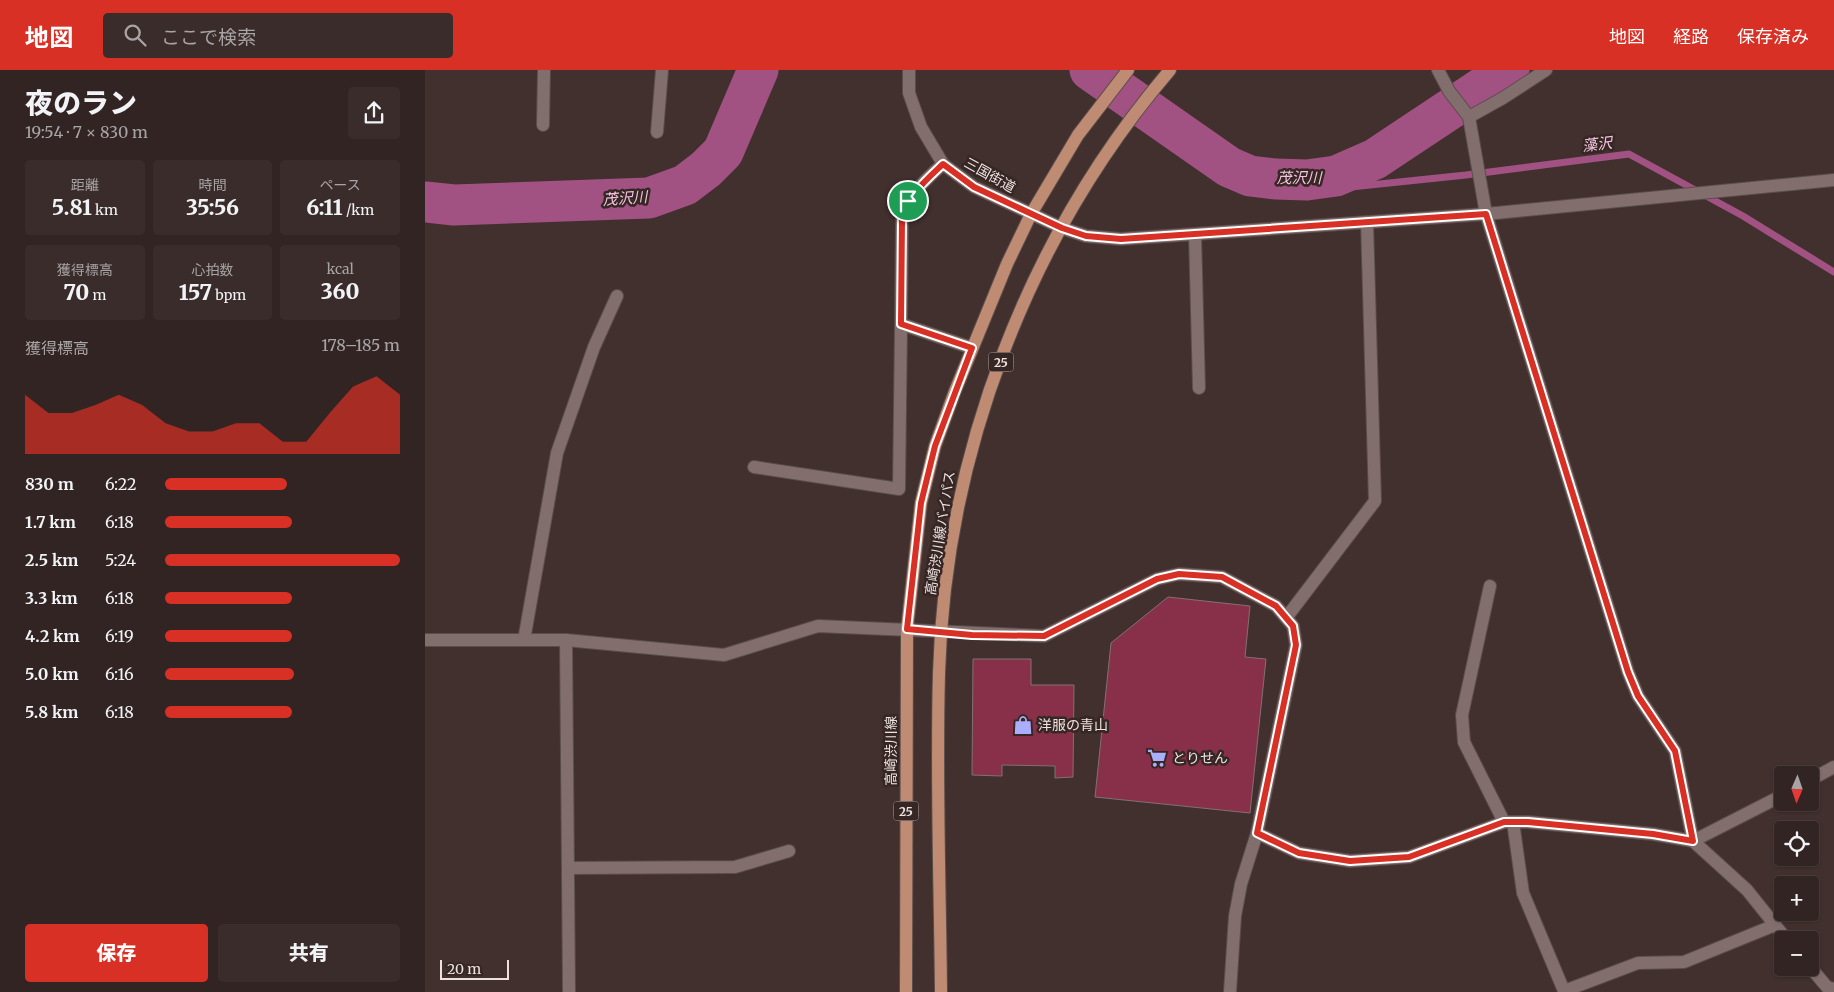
<!DOCTYPE html>
<html lang="ja">
<head>
<meta charset="utf-8">
<style>
	:root { --surface:#312422; --page:#392c2a; --text:#f1f3f6; --muted:#a8a4a5; --line:#4c4140; --accent:#d93025 }
	body { margin:0; font-family:Merriweather,"Noto Sans JP",serif; background:var(--page); color:var(--text); height:100vh; display:flex; flex-direction:column; font-size:19px; white-space:nowrap }
	* { box-sizing:border-box; margin:0 }
	p { font-size:16px; color:var(--muted) }
	.icon { flex:none; width:28px; height:28px; fill:none; stroke:currentColor; stroke-width:2; stroke-linecap:round; stroke-linejoin:round }
	.map { position:relative; flex:1; overflow:hidden }
	.details { display:flex; flex-direction:column; background:var(--surface); width:425px }
	.details>* { flex:none }
	.needle { width:32px; rotate:182deg }
	.fabs { position:absolute; left:1349px; top:696px; display:grid; gap:10px }
	.fabs a { display:grid; place-items:center; width:45px; height:45px; border-radius:5px; background:var(--surface); box-shadow:0 1px 4px #0004,0 0 0 1px var(--line); font-size:25px }
	.scale { position:absolute; left:15px; bottom:12px; width:69px; box-sizing:border-box; padding-left:5px; border:2px solid #ede2e0; border-top:0; font-size:14px; line-height:18px; white-space:nowrap; color:#ede2e0; -webkit-text-stroke:4px #362624; paint-order:stroke }
	.pin { position:absolute; display:grid; place-items:center; width:42px; height:42px; color:#fff; margin:-21px; border:2px solid #fff; border-radius:50%; box-shadow:0 1px 5px #0007 }
	.round { display:grid; place-items:center; flex:none; width:52px; height:52px; border-radius:5px; background:var(--page) }
	.headline { display:flex; align-items:center; justify-content:space-between; height:85px; padding:0 25px }
	h1 { font-size:28px; font-weight:800; line-height:38px }
	.metrics { display:grid; grid-template-columns:repeat(3,1fr); gap:8px; height:85px; padding:5px 25px }
	.metrics div { display:grid; align-content:center; border-radius:5px; background:var(--page); text-align:center }
	.metrics b { font-size:21px; font-weight:800 }
	.metrics small { font-size:14px; font-weight:400 }
	.metrics p { font-size:14px }
	.chart { height:140px; padding:10px 25px }
	.chart p { display:flex; justify-content:space-between }
	.chart svg { width:100%; height:90px; margin-top:5px; fill:var(--accent); opacity:.7 }
	.primary-button { display:flex; gap:10px; margin-top:auto; padding:10px 25px }
	.primary-button a { flex:1; height:58px; border-radius:5px; background:var(--accent); color:#fff; font-size:20px; font-weight:800; line-height:58px; text-align:center }
	.primary-button a+a { background:var(--page); color:var(--text) }
	ul { padding:0 25px; list-style:none; font-size:16px }
	li { display:grid; grid-template-columns:80px 60px 1fr; align-items:center; height:38px }
	li i { height:12px; border-radius:6px; background:var(--accent) }
	header { display:flex; align-items:center; gap:30px; box-sizing:border-box; height:70px; padding:0 25px; background:var(--accent); color:#fff }
	header strong { font-size:24px }
	nav { display:flex; gap:28px; margin-inline-start:auto; font-size:18px }
	.search { width:350px; height:45px; background:var(--page); display:flex; align-items:center; gap:12px; box-sizing:border-box; padding:0 18px; border-radius:5px; color:var(--muted); font-size:19px }
	main { display:flex; flex:1; min-height:0 }
	.map>svg:first-child { display:block }
	.lines { fill:none; stroke-linecap:round; stroke-linejoin:round }
	.stream { stroke:#a15182; stroke-width:7 }
	.river { stroke:#a15182; stroke-width:41 }
	.building { fill:#88304a; stroke:#837074 }
	.service-casing { stroke:#5a4d4b; stroke-width:14 }
	.minor-casing { stroke:#5a4d4b; stroke-width:14 }
	.tertiary-casing { stroke:#5a4d4b; stroke-width:14 }
	.primary-casing { stroke:#5a4d4b; stroke-width:14 }
	.service { stroke:#826f6d; stroke-width:12 }
	.minor { stroke:#826f6d; stroke-width:12 }
	.tertiary { stroke:#826f6d; stroke-width:12 }
	.primary { stroke:#c08b73; stroke-width:12 }
	.route-casing { stroke:#fff; stroke-width:10 }
	.route { stroke:#d93025; stroke-width:6 }
	.labels { text-anchor:middle; dominant-baseline:central; stroke-width:5; stroke-linejoin:round; paint-order:stroke }
	.shield { fill:#362624; stroke:#b6aaa8; stroke-width:1 }
	.shield-label { font-size:12px; font-weight:bold; fill:#ede2e0 }
	.street-label { font-size:14px; fill:#ede2e0; stroke:#362624 }
	.poi-label { font-size:14px; fill:#ede2e0; stroke:#362624; text-anchor:start }
	.water-label { font-size:15px; font-style:italic; fill:#f2c4dd; stroke:#362624 }
</style>
</head>
<body>
<header>
<strong>地図</strong>
<div class="search"><svg class="icon" aria-label="search" viewBox="0 0 24 24"><circle cx="10" cy="10" r="6"/><path d="M15 15l6 6"/></svg>ここで検索</div>
<nav><a>地図</a><a>経路</a><a>保存済み</a></nav>
</header>
<main>
<section class="details">
<div class="headline"><div><h1>夜のラン</h1><p>19:54 · 7 × 830 m</p></div><a class="round"><svg class="icon" aria-label="share" viewBox="0 0 24 24"><path d="M12 15V3M7 8l5-5 5 5M5 13v7h14v-7"/></svg></a></div>
<div class="metrics">
<div><p>距離</p><b>5.81<small> km</small></b></div>
<div><p>時間</p><b>35:56</b></div>
<div><p>ペース</p><b>6:11<small> /km</small></b></div>
</div>
<div class="metrics">
<div><p>獲得標高</p><b>70<small> m</small></b></div>
<div><p>心拍数</p><b>157<small> bpm</small></b></div>
<div><p>kcal</p><b>360</b></div>
</div>
<div class="chart"><p><span>獲得標高</span>178–185 m</p>
<svg viewBox="0 0 160 44" preserveAspectRatio="none"><path d="M0 44V15L10 24L20 24L30 20L40 15L50 20L60 29L70 33L80 33L90 29L100 29L110 38L120 38L130 24L140 11L150 6L160 15V44z"/></svg>
</div>
<ul>
<li><b>830 m</b>6:22<i style="width:52%"></i></li>
<li><b>1.7 km</b>6:18<i style="width:54%"></i></li>
<li><b>2.5 km</b>5:24<i style="width:100%"></i></li>
<li><b>3.3 km</b>6:18<i style="width:54%"></i></li>
<li><b>4.2 km</b>6:19<i style="width:54%"></i></li>
<li><b>5.0 km</b>6:16<i style="width:55%"></i></li>
<li><b>5.8 km</b>6:18<i style="width:54%"></i></li>
</ul>
<div class="primary-button"><a>保存</a><a>共有</a></div>
</section>
<div class="map">
<svg width="1409" height="922" viewBox="0 0 1409 922">
	<rect width="100%" height="100%" fill="#41302e"/>
	<g class="lines">
		<polyline class="stream" points="911,106 926,117 1041,105 1204,84 1318,146 1409,202"/>
		<g class="river">
			<polyline points="665,0 804,97 825,106 850,109 882,110 911,106 950,89 1084,0"/>
			<polyline points="0,132 29,135 224,128 260,115 281,99 298,82 333,0"/>
		</g>
	</g>
	<g class="building">
		<polygon points="743,527 825,536 820,587 841,589 825,743 670,727 686,573"/>
		<polygon points="548,589 606,589 606,615 649,615 648,707 630,708 630,696 577,695 577,706 547,705"/>
	</g>
	<g class="lines">
		<g class="service-casing">
			<g id="service">
				<polyline points="1013,0 1024,21 1044,47 1061,144"/>
				<polyline points="770,164 774,318"/>
				<polyline points="1065,516 1037,645 1039,672 1079,752"/>
				<polyline points="861,548 950,431 942,152"/>
				<polyline points="99,570 132,383 169,277 192,226"/>
				<polyline points="1088,752 1098,823 1139,921 1213,893 1259,892 1350,855"/>
				<polyline points="143,798 310,797 364,781"/>
			</g>
		</g>
		<g class="minor-casing">
			<g id="minor">
				<polyline points="1044,47 1078,28 1121,0"/>
				<polyline points="118,55 119,0"/>
				<polyline points="232,62 237,0"/>
				<path d="M518,94c-18,16 -36,32 -41,56l-1,104 71,24"/>
				<polyline points="1061,144 1203,602 1213,626 1250,681 1268,771 1358,725"/>
				<polyline points="329,397 474,419 476,254"/>
				<polyline points="0,570 141,570 299,585 393,556 619,566 732,509 754,504 797,507 851,536 868,556 871,575 832,763 816,814 810,846 805,922"/>
				<polyline points="141,570 144,922"/>
				<polyline points="1385,710 1409,697"/>
				<polyline points="832,763 874,783 925,791 984,787 1079,752 1103,752 1228,764 1268,771 1322,820 1362,870"/>
				<polyline points="1385,897 1402,917 1409,919"/>
			</g>
		</g>
		<g class="tertiary-casing">
			<polyline id="tertiary" points="484,0 484,23 496,57 518,94 549,117 637,158 661,166 696,169 1061,144 1409,110"/>
		</g>
		<g class="primary-casing">
			<g id="primary">
				<polyline points="481,922 482,559 496,433 510,376 530,321 582,194 606,144 653,65 703,0"/>
				<path d="M516,922c-1,-106 -5,-213 -2,-319 6,-218 89,-437 231,-603"/>
			</g>
		</g>
		<use href="#service" class="service"/>
		<use href="#minor" class="minor"/>
		<use href="#tertiary" class="tertiary"/>
		<use href="#primary" class="primary"/>
	</g>
	<g class="lines">
		<g class="route-casing">
			<path id="route" d="M518,94l31,23 88,41 24,8 35,3 365,-25 142,458 10,24 37,55 18,90 -40,-7 -125,-12h-24l-95,35 -59,4 -51,-8 -42,-20 39,-188 -3,-19 -17,-20 -54,-29 -43,-3 -22,5 -113,57 -72,-1 -65,-6 14,-126 14,-57 37,-98 -71,-24 1,-104c5,-24 23,-39 41,-56z"/>
		</g>
		<use href="#route" class="route"/>
	</g>
	<defs>
		<g id="shop-bare" transform="scale(1.5)"><path d="M-5-2.5h2.3a2.7 3.5 0 0 1 5.4 0H5L5.5 6h-11ZM-1.5-2.5h3a1.5 2.3 0 0 0-3 0Z" fill="#abaffb" stroke="#362624" stroke-width="2.5" paint-order="stroke"/></g>
		<g id="supermarket-bare" transform="scale(1.5)"><path d="M-6-5.5h2.5l.6 2H6L4.5 2H-2.5L-4.4-4H-6ZM-1.5 3.2a1.3 1.3 0 1 0 .1 0ZM3 3.2a1.3 1.3 0 1 0 .1 0Z" fill="#abaffb" stroke="#362624" stroke-width="2.5" paint-order="stroke"/></g>
	</defs>
	<g fill-rule="evenodd">
		<use href="#shop-bare" x="598" y="655"/>
		<use href="#supermarket-bare" x="732" y="688"/>
	</g>
	<g class="labels">
		<g class="shield">
			<rect x="563.5" y="282.5" width="25" height="19" rx="4"/>
			<rect x="468.5" y="731.5" width="25" height="19" rx="4"/>
		</g>
		<g class="shield-label">
			<text x="576" y="292">25</text>
			<text x="481" y="741">25</text>
		</g>
		<g class="street-label">
			<text transform="translate(565 105) rotate(29)">三国街道</text>
			<text transform="translate(515 463) rotate(-81)">高崎渋川線バイパス</text>
			<text transform="translate(466 681) rotate(-90)">高崎渋川線</text>
		</g>
		<g class="poi-label">
			<text x="613" y="655">洋服の青山</text>
			<text x="747" y="688">とりせん</text>
		</g>
		<g class="water-label">
			<text transform="translate(1172 74) rotate(-7)">藻沢</text>
			<text x="874" y="107">茂沢川</text>
			<text transform="translate(200 128) rotate(-4)">茂沢川</text>
		</g>
	</g>
</svg>
<div class="fabs">
<a><svg class="needle" viewBox="-14 -14 28 28"><path d="M0-13l5 13h-10z" fill="#e53935"/><path d="M0 13l5-13h-10z" fill="#a8a4a5"/></svg></a>
<a><svg class="icon" aria-label="locate" viewBox="0 0 24 24"><circle cx="12" cy="12" r="6"/><path d="M12 2v4M12 18v4M2 12h4M18 12h4"/></svg></a>
<a>+</a>
<a>−</a>
</div>
<div class="scale">20 m</div>
<div class="pin" style="left:483px;top:131px;background:#1e9e55"><svg class="icon" aria-label="arrive" viewBox="0 0 24 24"><path d="M6 21V4h12l-3 4 3 4H6"/></svg></div>
</div>
</main>
</body>
</html>
